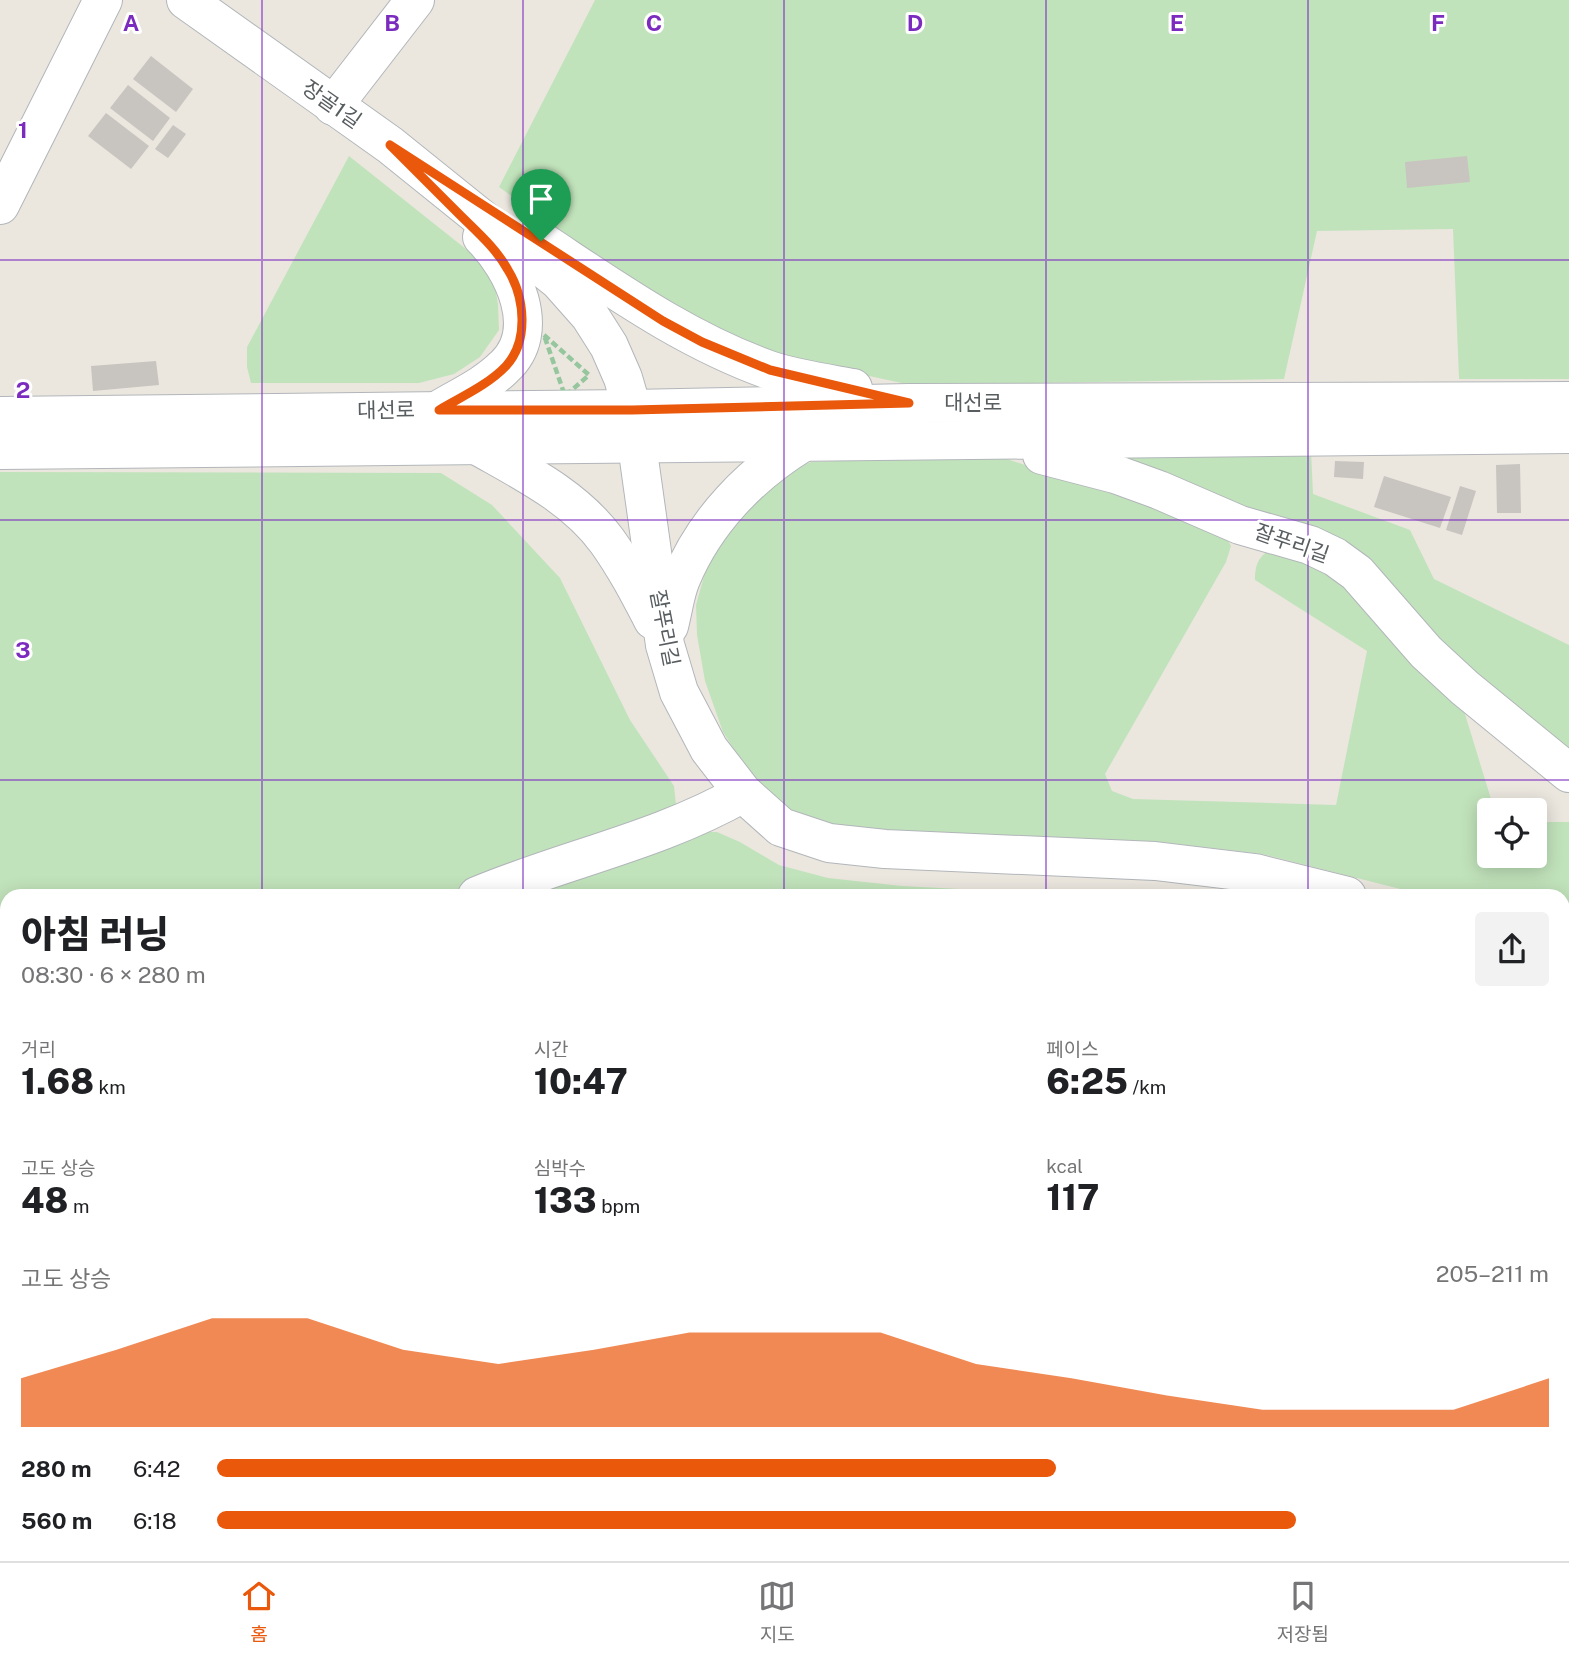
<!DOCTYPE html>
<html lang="ko">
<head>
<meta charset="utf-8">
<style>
	:root { --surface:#fff; --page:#f2f2f2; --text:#202124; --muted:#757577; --line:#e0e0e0; --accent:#ea580c }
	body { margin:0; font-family:"Public Sans","Noto Sans KR",sans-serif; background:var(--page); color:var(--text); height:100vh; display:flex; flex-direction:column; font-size:26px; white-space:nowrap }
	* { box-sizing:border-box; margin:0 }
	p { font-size:23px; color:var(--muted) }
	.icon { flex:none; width:38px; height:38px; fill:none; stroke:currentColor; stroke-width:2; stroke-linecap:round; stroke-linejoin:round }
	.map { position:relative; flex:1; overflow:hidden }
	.side { position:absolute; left:0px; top:889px; width:1570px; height:672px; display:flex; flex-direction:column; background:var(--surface); border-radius:21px 21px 0 0; box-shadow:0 4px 18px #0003 }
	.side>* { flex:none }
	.controls { position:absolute; left:1477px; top:798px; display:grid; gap:14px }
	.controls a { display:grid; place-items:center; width:70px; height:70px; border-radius:7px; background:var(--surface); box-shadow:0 4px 18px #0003; font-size:35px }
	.pin { position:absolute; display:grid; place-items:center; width:60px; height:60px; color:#fff; margin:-72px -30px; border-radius:50% 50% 50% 0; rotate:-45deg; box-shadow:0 0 7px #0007 }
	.pin .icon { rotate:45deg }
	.round { display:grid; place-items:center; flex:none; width:74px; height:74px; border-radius:7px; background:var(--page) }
	.summary { display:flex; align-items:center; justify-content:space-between; height:119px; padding:0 21px }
	h1 { font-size:38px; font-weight:800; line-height:52px }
	.figures { display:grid; grid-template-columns:repeat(3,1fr); gap:10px; height:119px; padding:7px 21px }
	.figures div { display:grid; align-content:center }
	.figures b { font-size:35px; font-weight:800 }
	.figures small { font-size:19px; font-weight:400 }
	.figures p { font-size:19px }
	.chart { height:196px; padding:14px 21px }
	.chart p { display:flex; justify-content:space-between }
	.chart svg { width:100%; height:126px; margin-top:7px; fill:var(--accent); opacity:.7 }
	ul { padding:0 21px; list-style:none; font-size:23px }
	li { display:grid; grid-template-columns:112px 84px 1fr; align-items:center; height:52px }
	li i { height:18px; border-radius:9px; background:var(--accent) }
	.menu { display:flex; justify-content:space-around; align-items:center; height:98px; border-top:2px solid var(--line); background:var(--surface); font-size:19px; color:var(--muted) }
	.menu a { display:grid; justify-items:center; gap:4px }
	.menu .on { color:var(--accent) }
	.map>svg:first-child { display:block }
	.green { fill:#c1e3bb }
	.water { fill:#9ee1fc }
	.building { fill:#c8c4bf }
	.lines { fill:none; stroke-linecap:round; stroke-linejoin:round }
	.minor-casing { stroke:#b2b6ba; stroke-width:40 }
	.path { stroke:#96c69d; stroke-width:4.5; stroke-dasharray:7 3.5; stroke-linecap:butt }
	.minor { stroke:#fff; stroke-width:38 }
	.route-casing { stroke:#fff; stroke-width:14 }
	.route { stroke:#ea580c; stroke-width:9 }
	.grid { fill:none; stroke:#7b2cbf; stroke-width:2; stroke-opacity:0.55 }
	.labels { text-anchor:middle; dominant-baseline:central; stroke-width:6; stroke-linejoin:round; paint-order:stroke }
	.street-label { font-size:21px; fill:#585d60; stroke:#fff }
	.grid-label { font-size:23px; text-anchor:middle; font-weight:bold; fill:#7b2cbf; stroke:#fff; stroke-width:6; stroke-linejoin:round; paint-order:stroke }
</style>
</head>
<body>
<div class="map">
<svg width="1569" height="1561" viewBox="0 0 1569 1561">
	<rect width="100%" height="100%" fill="#ebe7df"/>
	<g class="green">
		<polygon points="595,0 1569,0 1569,379 1459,379 1453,229 1317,231 1284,379 911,385 818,365 748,346 626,279 499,187"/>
		<polygon points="349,156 481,261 494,279 498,305 499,330 480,357 454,374 419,383 251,383 247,367 247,347"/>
		<polygon points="1311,450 1313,494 1410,530 1434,579 1569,645 1569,758 1402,611 1081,452"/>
		<path d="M995,455l228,76 8,15 -5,16 -121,212 7,17 21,8 203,6 31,-154 -112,-71c0,-18 5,-26 22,-34l49,14 121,126 18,28 26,85 10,11h-12v46h46v-34h34v112l-6,-2v-36h-135l-166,-42 -101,-12 -334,-13 -48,-24 -30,-32 -26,-41 -18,-51 -8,-46 -1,-30 13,-47 15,-35 59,-51 28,-10z"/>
		<polygon points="0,472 441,473 492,505 560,578 630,720 674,786 676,805 560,854 449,896 7,896 7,1040 0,1038"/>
		<polygon points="698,832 717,832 740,842 779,865 828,878 902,886 1096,896 507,896"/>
		<polygon points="1563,1003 1569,1006 1569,1561 0,1561 0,1161 7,1168 7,1554 1563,1554"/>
		<polygon points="0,1068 7,1069 7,1140 0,1133"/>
	</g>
	<g class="water">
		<polygon points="385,1554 490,1554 493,1561 375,1561"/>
		<polygon points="547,1554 858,1554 861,1561 538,1561"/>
	</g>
	<g class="building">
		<polygon points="151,56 193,89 176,112 133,79"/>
		<polygon points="128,85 170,118 153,141 110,108"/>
		<polygon points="106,113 149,146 131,169 88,136"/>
		<polygon points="173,125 186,134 168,158 155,149"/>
		<polygon points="1467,156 1470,182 1407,188 1405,162"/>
		<polygon points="156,361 159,385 93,391 91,366"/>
		<polygon points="1335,461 1364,462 1363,479 1334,477"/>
		<polygon points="1520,464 1521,513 1497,513 1496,465"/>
		<polygon points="1384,476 1451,497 1440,528 1374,507"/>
		<polygon points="1460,486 1476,491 1462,535 1446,530"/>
	</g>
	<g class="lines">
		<g class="minor-casing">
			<g id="minor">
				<polyline points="186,0 390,145 559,281 590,316 609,346 623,378 632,409 665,645 679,692 709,749 743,793 781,827 829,843 885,849 1155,861 1255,873 1347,896"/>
				<polyline points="333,106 415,0"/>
				<polyline points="0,205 103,0"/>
				<path d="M541,241c73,48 144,99 228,129 27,9 56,13 84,18"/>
				<path d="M440,409c22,-13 46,-24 64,-42 40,-36 9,-99 -22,-130"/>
				<polyline points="0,416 632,409 909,403 1569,401"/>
				<path d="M478,446c46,26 97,51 129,95 18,25 32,52 46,79"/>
				<polyline points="0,450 1569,434"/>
				<polyline points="1042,455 1115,474 1159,490 1240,525 1310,545 1335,557 1357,573 1426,652 1465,688 1569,773"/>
				<path d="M669,626c4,-15 6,-33 12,-47 24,-58 69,-104 121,-136"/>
				<path d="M477,896c88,-37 182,-55 266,-103"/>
				<polyline points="1563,961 1569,962"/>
				<polyline points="0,1054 7,1055"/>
				<polyline points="0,1147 7,1154"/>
			</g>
		</g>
		<g class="path">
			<polygon points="544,335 589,375 565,396"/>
			<polyline points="1062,1554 1069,1561"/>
			<polyline points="14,1561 48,1558 103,1561"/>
			<polyline points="126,1561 186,1554"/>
		</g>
		<use href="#minor" class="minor"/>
	</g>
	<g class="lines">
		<g class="route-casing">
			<path id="route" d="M390,145l273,176 39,21 68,28 139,33 -277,7h-193c22,-13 49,-25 67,-44 23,-25 19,-68 2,-96 -12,-22 -32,-39 -49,-56 -23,-23 -46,-46 -69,-69z"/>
		</g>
		<use href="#route" class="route"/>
	</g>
	<path class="grid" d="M262,0v896M523,0v896M784,0v896M1046,0v896M1308,0v896M0,260h1569M0,520h1569M0,780h1569M0,1041h7M1563,1041h6M0,1301h7M1563,1301h6M262,1554v7M523,1554v7M784,1554v7M1046,1554v7M1308,1554v7"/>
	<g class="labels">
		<g class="street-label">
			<text transform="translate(332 104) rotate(35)">장골1길</text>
			<text x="973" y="402">대선로</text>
			<text transform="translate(386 410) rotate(-1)">대선로</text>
			<text transform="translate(1292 543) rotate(19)">잘푸리길</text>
			<text transform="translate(665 628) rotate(79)">잘푸리길</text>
		</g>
	</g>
	<g class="grid-label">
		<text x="131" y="31">A</text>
		<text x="392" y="31">B</text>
		<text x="654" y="31">C</text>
		<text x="915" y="31">D</text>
		<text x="1177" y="31">E</text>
		<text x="1438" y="31">F</text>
		<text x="23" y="138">1</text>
		<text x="23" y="398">2</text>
		<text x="23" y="658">3</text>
	</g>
</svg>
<div class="controls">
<a><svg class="icon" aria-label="locate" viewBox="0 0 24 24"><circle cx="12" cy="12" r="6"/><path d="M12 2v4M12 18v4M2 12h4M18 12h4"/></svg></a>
</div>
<div class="pin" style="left:541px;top:241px;background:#1e9e55"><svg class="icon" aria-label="arrive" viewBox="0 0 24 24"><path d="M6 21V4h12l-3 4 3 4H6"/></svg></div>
<section class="side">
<div class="summary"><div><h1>아침 러닝</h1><p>08:30 · 6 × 280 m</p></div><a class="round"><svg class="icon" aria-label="share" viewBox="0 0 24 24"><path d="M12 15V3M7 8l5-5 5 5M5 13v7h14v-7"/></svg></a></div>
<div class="figures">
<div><p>거리</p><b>1.68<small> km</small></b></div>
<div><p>시간</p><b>10:47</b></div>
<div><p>페이스</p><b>6:25<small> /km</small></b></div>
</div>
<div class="figures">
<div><p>고도 상승</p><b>48<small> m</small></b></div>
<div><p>심박수</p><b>133<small> bpm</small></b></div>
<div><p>kcal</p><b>117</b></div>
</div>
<div class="chart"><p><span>고도 상승</span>205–211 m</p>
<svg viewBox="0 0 160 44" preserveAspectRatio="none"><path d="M0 44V27L10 17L20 6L30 6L40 17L50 22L60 17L70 11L80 11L90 11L100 22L110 27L120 33L130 38L140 38L150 38L160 27V44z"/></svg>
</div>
<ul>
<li><b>280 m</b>6:42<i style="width:63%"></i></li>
<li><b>560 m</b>6:18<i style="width:81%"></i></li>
</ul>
</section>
</div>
<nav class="menu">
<a class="on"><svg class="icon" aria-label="home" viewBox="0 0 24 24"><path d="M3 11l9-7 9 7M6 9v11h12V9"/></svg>홈</a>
<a><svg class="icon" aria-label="map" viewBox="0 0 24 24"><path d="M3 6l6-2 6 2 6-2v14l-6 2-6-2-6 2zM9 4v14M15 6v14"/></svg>지도</a>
<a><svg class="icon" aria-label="saved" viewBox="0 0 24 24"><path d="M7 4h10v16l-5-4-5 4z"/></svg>저장됨</a>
</nav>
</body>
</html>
